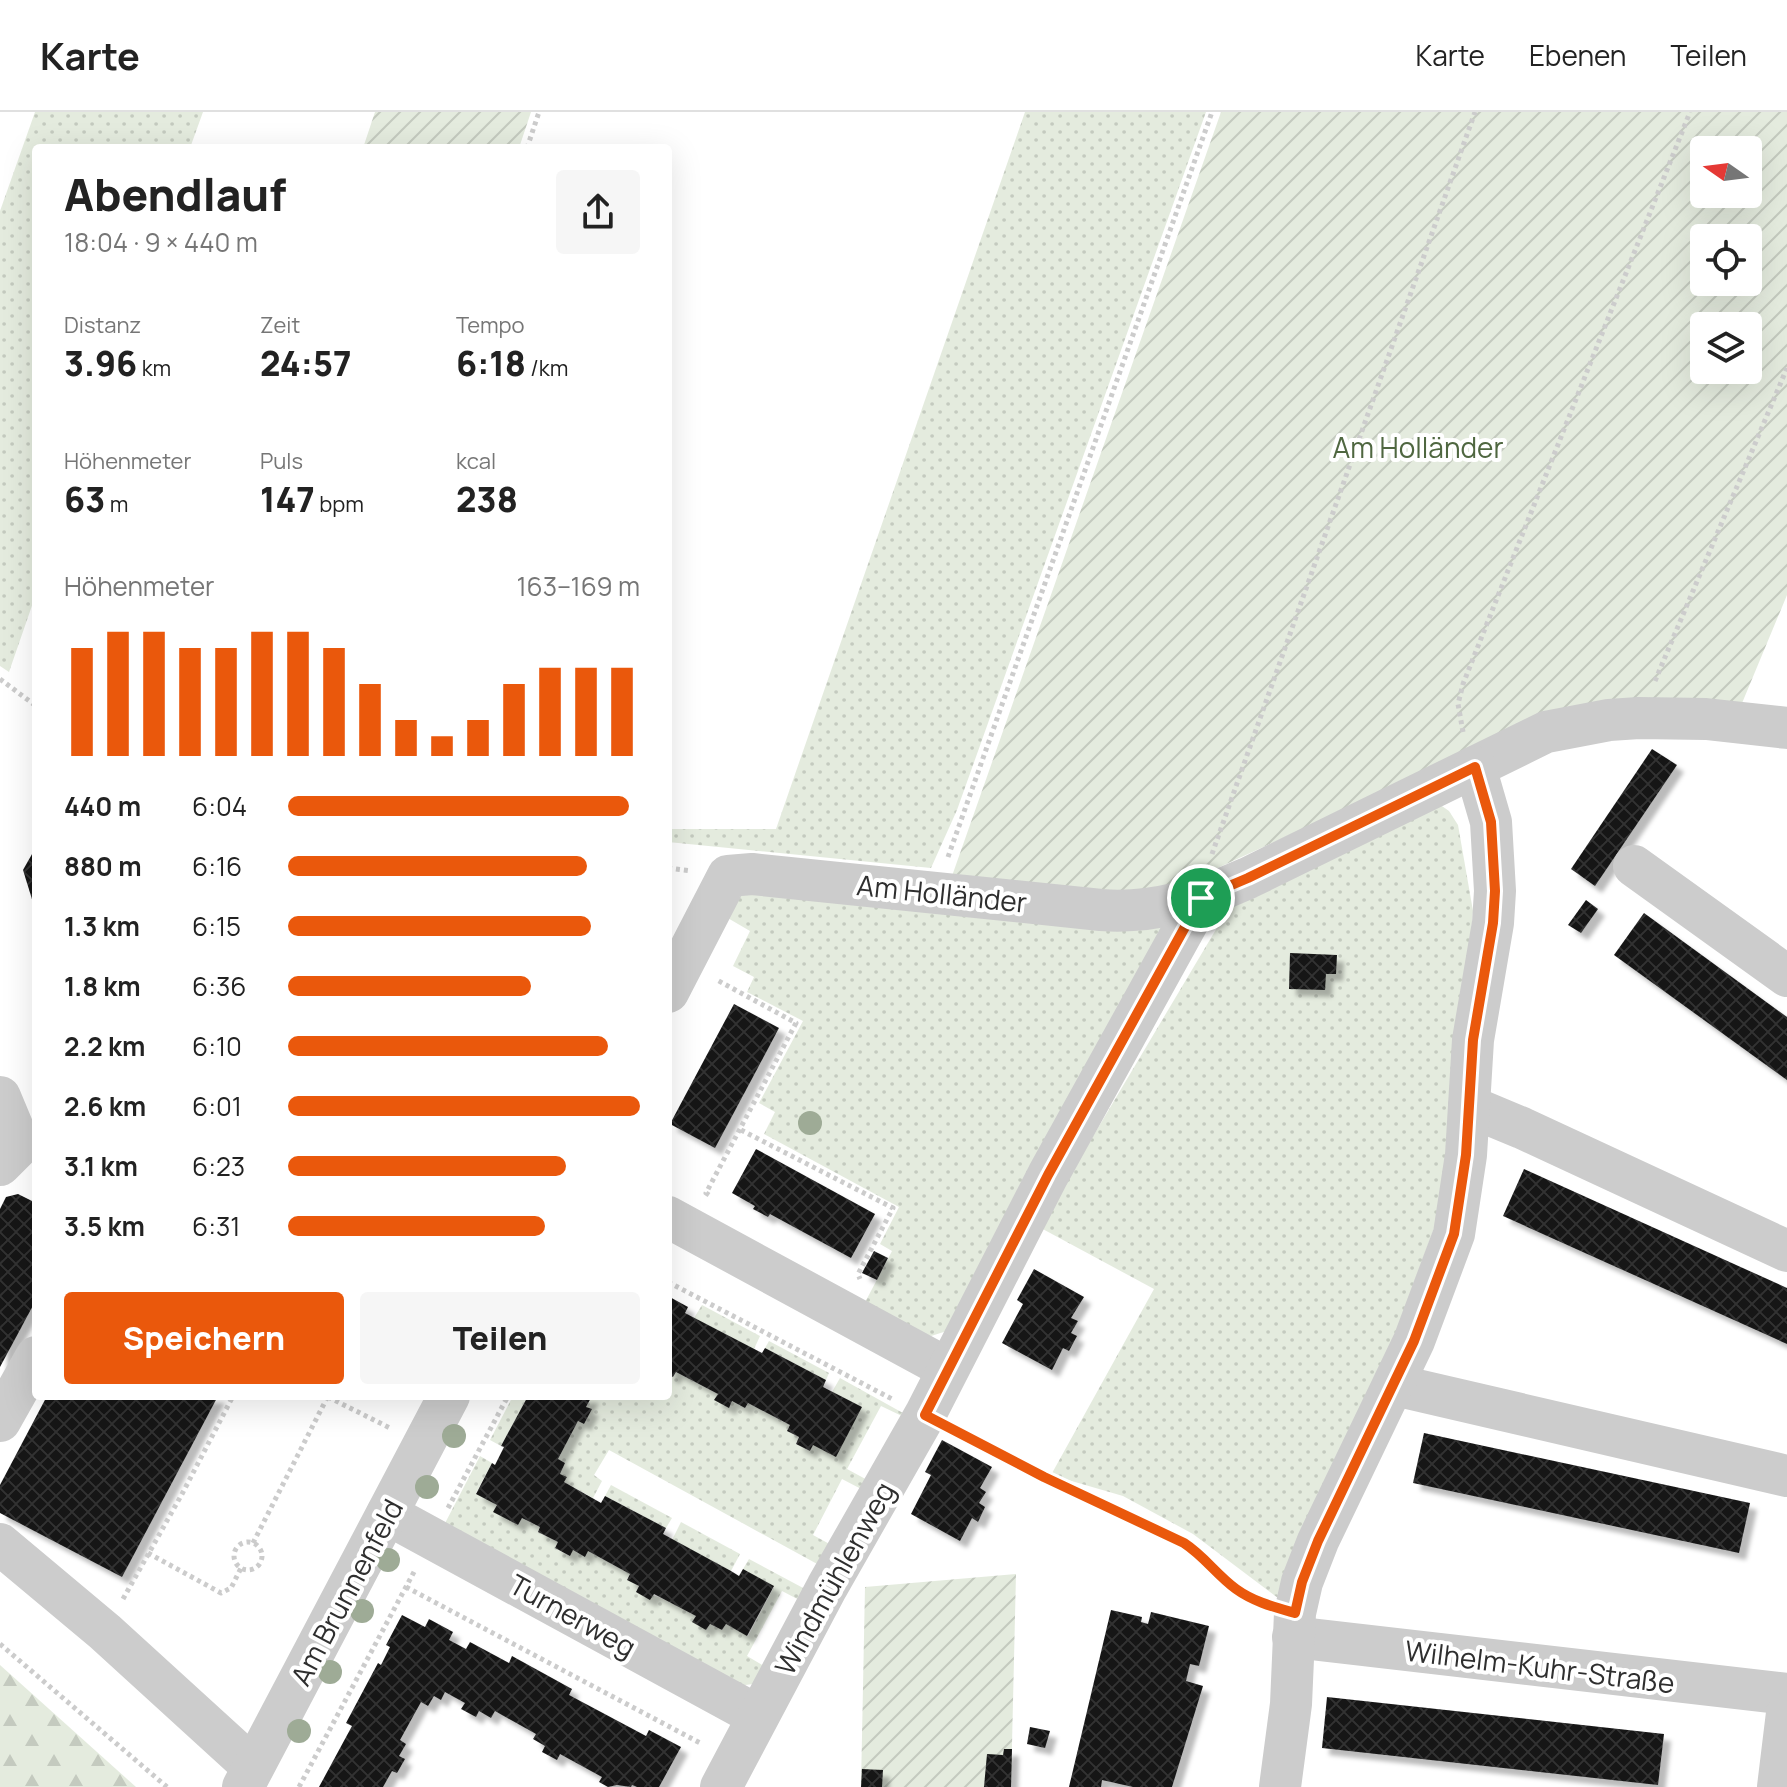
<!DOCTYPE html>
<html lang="de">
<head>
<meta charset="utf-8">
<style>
	:root { --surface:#fff; --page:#f6f6f6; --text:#222; --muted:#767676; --line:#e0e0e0; --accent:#ea580c }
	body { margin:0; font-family:Manrope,sans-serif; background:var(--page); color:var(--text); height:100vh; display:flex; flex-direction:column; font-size:30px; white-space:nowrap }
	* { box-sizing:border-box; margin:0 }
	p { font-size:26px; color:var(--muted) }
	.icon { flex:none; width:44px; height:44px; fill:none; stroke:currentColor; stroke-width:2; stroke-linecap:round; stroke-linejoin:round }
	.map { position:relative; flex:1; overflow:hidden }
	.panel { position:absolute; left:32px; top:32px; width:640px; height:1256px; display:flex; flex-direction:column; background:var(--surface); border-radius:8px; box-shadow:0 8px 32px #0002 }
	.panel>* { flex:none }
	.needle { width:52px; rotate:284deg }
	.controls { position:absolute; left:1690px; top:24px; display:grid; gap:16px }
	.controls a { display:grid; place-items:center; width:72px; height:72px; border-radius:8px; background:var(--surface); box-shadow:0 8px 32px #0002; font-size:40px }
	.pin { position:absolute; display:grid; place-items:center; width:68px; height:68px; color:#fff; margin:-34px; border:4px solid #fff; border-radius:50%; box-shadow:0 2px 8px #0007 }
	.round { display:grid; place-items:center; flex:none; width:84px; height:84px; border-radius:8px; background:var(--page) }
	.headline { display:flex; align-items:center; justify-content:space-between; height:136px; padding:0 32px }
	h1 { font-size:44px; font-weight:800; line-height:60px }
	.figures { display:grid; grid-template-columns:repeat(3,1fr); gap:12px; height:136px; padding:8px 32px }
	.figures div { display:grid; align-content:center }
	.figures b { font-size:34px; font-weight:800 }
	.figures small { font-size:22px; font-weight:400 }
	.figures p { font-size:22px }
	.chart { height:224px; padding:16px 32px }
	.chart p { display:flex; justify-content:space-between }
	.chart svg { width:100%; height:144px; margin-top:8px; stroke:var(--accent); stroke-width:6 }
	.button { display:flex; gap:16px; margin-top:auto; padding:16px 32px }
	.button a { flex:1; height:92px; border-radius:8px; background:var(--accent); color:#fff; font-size:32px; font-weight:800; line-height:92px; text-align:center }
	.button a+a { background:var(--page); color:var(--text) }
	ul { padding:0 32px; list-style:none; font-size:26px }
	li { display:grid; grid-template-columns:128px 96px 1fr; align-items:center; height:60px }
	li i { height:20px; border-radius:10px; background:var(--accent) }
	header { display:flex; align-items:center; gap:48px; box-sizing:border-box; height:112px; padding:0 40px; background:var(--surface); border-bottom:2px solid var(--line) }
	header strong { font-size:38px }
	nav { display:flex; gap:44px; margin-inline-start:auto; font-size:28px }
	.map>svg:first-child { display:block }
	.grass { fill:url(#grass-dots) }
	.forest { fill:url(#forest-firs) }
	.garden { fill:url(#garden-furrows); fill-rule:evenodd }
	.building { fill:url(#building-cross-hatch); filter:url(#shadow) }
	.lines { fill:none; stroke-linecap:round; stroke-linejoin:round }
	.path { stroke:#ccc; stroke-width:5; stroke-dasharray:4 4; stroke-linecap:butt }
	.minor { stroke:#ccc; stroke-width:42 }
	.tree { fill:#9eab96 }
	.route-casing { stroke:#fff; stroke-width:16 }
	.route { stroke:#ea580c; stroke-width:10 }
	.labels { text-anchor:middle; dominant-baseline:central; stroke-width:8; stroke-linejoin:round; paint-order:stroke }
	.park-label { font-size:28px; fill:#4f6740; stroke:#fff }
	.street-label { font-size:28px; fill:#2f2f2f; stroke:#fff }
</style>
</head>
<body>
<header>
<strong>Karte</strong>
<nav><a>Karte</a><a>Ebenen</a><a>Teilen</a></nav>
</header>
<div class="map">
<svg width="1787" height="1675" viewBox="0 0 1787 1675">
	<defs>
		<pattern id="grass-dots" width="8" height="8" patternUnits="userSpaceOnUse" patternTransform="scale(2)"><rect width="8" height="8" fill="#e4ebde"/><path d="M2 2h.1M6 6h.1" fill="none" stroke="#c4cabf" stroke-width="1.8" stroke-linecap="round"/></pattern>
		<pattern id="forest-firs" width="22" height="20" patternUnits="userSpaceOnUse" patternTransform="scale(2)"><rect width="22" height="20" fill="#e4ebde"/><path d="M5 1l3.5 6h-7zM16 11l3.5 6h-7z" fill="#c4cabf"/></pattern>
		<pattern id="garden-furrows" width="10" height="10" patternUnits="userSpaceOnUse" patternTransform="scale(2)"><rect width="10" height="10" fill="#e4ebde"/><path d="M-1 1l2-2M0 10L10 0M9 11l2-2" fill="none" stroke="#c4cabf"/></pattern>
		<pattern id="building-cross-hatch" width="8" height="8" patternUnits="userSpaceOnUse" patternTransform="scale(2)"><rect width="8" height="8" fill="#161616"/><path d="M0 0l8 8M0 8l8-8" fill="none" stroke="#303030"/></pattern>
		<filter id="shadow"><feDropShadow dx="7" dy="7" stdDeviation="2" flood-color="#0004"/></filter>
	</defs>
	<rect width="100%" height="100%" fill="#fff"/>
	<g class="grass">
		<polygon points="35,0 203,0 190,36 36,36 36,482 9,560 0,554 0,99"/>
		<polygon points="1025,0 1206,0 957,698 931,756 668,730 668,717 776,717"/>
		<polygon points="1439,692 1449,699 1458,713 1473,799 1449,1075 1354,1336 1278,1486 1193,1422 1123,1384 1051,1363 1154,1177 1039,1115 1227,799 1244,782"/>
		<polygon points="736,777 1170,806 950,1218 931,1224 861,1198 892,1139 880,1132 899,1095 764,1022 775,1000 759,991 803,909 747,880 754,865 733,854 750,819 726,805"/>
		<polygon points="702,1193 760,1224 754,1237 694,1206"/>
		<polygon points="769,1229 829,1261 826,1268 765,1236"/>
		<polygon points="676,1260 718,1282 715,1288 729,1296 732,1289 745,1296 748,1291 790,1313 787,1319 799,1325 796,1332 810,1339 813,1333 861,1295 832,1280 840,1266 903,1301 904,1305 881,1294 847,1357 871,1370 865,1379 842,1367 813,1423 835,1435 819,1453 609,1338 594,1363 602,1369 593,1386 564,1370 560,1362 565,1351 558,1347 578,1309 584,1312 591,1298 586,1295 592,1284 668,1284 668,1263 673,1265"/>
		<polygon points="513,1284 528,1284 501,1334 490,1328"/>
		<path d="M480,1344l12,7 -16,30 21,12 -3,6 24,14 4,-7 18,9 -2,5 20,10 -3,6 14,8 4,-6 12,7 3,-6 42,23 -3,5 12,7 -3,6c23,2 40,13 60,24l-3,6 13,7 4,-5 12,6 4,-6 22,12 26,-49 -31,-18 6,-10 56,30v14l-23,-12 -35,65 22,13 -16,15 -15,2 -296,-157z"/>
		<polygon points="611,1373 672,1406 666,1416 605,1384"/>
		<polygon points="681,1410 740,1442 731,1459 672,1428"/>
	</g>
	<polygon class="forest" points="0,1553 136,1675 0,1675"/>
	<g class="garden">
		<polygon points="375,0 531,0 519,36 363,36"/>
		<path d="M1221,0h566v483l-47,113 -270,44 -272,125 -52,14 -57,1 -137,-16zM1704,38h44v44h-44zM1704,126h44v44h-44zM1704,214h44v44h-44z"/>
		<polygon points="1016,1462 1011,1675 861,1675 865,1475"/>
	</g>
	<g class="building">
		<polygon points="1652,637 1677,653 1595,774 1571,757"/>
		<polygon points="36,735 36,797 35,797 23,758"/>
		<polygon points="1586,788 1598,797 1581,821 1568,813"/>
		<polygon points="1644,801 1787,905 1787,968 1614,843"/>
		<polygon points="1290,841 1337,843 1336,862 1326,862 1325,878 1289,877"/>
		<polygon points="734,892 779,916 715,1036 670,1012"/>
		<polygon points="756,1037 875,1102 851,1146 770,1102 768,1105 753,1097 755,1094 732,1081"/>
		<polygon points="1524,1057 1787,1176 1787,1232 1503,1104"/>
		<polygon points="18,1082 36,1091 36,1188 0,1255 0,1097 6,1085"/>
		<polygon points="874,1139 888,1146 877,1168 862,1161"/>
		<polygon points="1034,1157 1084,1185 1071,1206 1078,1209 1071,1221 1077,1224 1069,1239 1063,1236 1052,1258 1002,1231 1023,1192 1017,1188"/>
		<polygon points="668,1184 688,1195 685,1201 762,1241 765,1236 826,1268 823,1275 862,1295 836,1345 813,1333 810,1339 796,1332 799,1325 787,1319 790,1313 748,1291 745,1296 732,1289 729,1296 714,1288 718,1282 676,1260 673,1265 668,1263"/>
		<polygon points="47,1284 218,1284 122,1465 0,1401 0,1373"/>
		<polygon points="528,1284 592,1284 586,1295 592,1297 584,1312 578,1309 558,1347 565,1351 560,1362 567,1365 564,1370 601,1391 605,1384 666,1416 663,1422 731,1459 739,1464 743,1457 774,1474 747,1524 726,1512 722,1518 710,1512 706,1518 692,1510 696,1504 654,1482 650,1488 636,1480 639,1474 627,1468 630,1462 588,1439 585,1445 573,1438 570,1444 555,1436 558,1430 538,1420 540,1415 522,1406 518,1413 493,1400 497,1393 476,1382 492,1351 495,1353 504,1335 501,1334"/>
		<polygon points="1424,1321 1750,1391 1739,1441 1413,1371"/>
		<polygon points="942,1328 992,1355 980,1376 986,1380 979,1391 985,1395 978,1410 972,1406 960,1429 911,1402 931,1363 925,1360"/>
		<polygon points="1111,1498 1142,1505 1141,1510 1148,1512 1151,1500 1209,1514 1199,1554 1190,1552 1186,1569 1203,1574 1172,1675 1133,1675 1102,1668 1101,1675 1069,1675"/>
		<polygon points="402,1503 425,1515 429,1507 453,1520 449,1528 466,1537 470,1530 509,1551 512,1544 572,1577 569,1583 646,1624 649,1618 681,1635 659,1675 637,1675 632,1673 631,1675 617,1673 608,1675 599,1670 602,1665 560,1642 557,1648 542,1640 545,1634 533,1627 536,1622 495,1599 491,1606 479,1599 476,1605 461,1597 465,1591 445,1580 441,1588 434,1584 428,1594 421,1590 400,1628 406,1632 399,1644 405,1647 397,1661 392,1659 383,1675 319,1675 352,1614 346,1611 378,1551 381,1553 390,1535 386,1533"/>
		<polygon points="1327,1585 1664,1622 1658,1673 1322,1636"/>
		<polygon points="1030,1615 1050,1619 1045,1636 1027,1632"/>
		<polygon points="1004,1637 1012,1637 1011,1675 984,1675 987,1642 1003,1643"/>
		<polygon points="862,1657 883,1658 882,1675 861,1675"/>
	</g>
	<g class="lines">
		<g class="path">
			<polyline points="527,36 539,0"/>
			<polyline points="0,567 36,594"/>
			<polyline points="1655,569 1787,256"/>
			<polyline points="1463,620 1458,592 1463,572 1690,0"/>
			<polyline points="1212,742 1475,0"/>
			<polyline points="948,745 1212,0"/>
			<polyline points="668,756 691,759"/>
			<polyline points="741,1018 893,1096 858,1162 860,1167"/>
			<polyline points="709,1083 706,1081 796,911 717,868"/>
			<polyline points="668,1170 894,1288"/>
			<polyline points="328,1285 390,1316"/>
			<polyline points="957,1320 1116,1400 1184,1431 1197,1440 1235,1476 1259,1491"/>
			<polyline points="448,1396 508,1284"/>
			<circle cx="248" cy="1444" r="14"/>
			<polyline points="253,1431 328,1284"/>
			<polyline points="148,1441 221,1481 231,1476 241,1456"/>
			<polyline points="406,1475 702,1632"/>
			<polyline points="123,1487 182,1382 233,1284"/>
			<polyline points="0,1532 167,1675"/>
			<polyline points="299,1675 415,1458"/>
		</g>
		<g class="minor">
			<polyline points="1634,754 1787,864"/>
			<path d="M668,880l60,-116 24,-2 349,36c53,4 100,-11 147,-32l298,-146 63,-12 30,-2 67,1 81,9"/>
			<polyline points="0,985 20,1033 0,1053"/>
			<polyline points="1469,994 1522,1016 1787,1139"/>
			<polyline points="668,1105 948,1257"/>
			<polyline points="1395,1273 1787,1364"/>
			<polyline points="0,1309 36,1245"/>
			<polyline points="387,1402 758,1604"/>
			<polyline points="0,1432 105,1520 253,1655"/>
			<polyline points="1293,1525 1787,1582"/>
			<polyline points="243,1675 449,1284"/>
			<polyline points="721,1675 827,1475 925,1303 1048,1063 1201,786"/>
			<polyline points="1280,1675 1291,1592 1295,1501 1302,1470 1318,1429 1414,1229 1454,1122 1466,1043 1473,928 1493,811 1495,779 1491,710 1475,655"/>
			<polyline points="1778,1675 1787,1601"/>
		</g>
	</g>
	<g class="tree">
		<circle cx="810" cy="1011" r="12"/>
		<circle cx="454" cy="1324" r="12"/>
		<circle cx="427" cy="1375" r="12"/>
		<circle cx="388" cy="1448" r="12"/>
		<circle cx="362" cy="1499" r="12"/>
		<circle cx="330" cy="1560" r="12"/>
		<circle cx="299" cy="1619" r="12"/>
	</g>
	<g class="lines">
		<g class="route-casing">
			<path id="route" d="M1475,655l16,55 4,69 -2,32 -20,117 -7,115 -12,79 -40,107 -96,200 -16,41 -7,31c-21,-6 -41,-11 -59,-24 -19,-14 -32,-33 -52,-46l-140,-66 -119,-62 123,-240 153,-277 47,-20z"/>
		</g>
		<use href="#route" class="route"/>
	</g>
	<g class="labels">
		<g class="park-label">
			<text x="1418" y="335">Am Holländer</text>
		</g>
		<g class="street-label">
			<text transform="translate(942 781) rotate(6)">Am Holländer</text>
			<text transform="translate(834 1466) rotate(-61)">Windmühlenweg</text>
			<text transform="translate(346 1480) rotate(-62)">Am Brunnenfeld</text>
			<text transform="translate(573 1503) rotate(29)">Turnerweg</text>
			<text transform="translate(1540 1554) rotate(7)">Wilhelm-Kuhr-Straße</text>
		</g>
	</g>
</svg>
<div class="controls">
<a><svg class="needle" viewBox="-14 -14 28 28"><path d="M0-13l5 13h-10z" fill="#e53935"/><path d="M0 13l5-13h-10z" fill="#767676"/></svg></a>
<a><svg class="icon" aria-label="locate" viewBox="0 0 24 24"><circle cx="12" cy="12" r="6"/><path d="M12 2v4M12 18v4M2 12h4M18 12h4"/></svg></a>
<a><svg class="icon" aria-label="layers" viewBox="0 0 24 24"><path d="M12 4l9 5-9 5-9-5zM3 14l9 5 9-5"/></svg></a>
</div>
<div class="pin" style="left:1201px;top:786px;background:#1e9e55"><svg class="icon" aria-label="arrive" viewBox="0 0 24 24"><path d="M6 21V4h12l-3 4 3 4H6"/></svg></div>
<section class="panel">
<div class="headline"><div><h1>Abendlauf</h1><p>18:04 · 9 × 440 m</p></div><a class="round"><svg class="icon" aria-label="share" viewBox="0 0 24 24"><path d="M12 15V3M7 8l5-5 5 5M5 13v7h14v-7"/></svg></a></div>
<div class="figures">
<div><p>Distanz</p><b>3.96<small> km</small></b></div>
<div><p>Zeit</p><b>24:57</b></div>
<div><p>Tempo</p><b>6:18<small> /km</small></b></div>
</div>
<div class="figures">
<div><p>Höhenmeter</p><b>63<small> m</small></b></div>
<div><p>Puls</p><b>147<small> bpm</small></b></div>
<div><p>kcal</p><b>238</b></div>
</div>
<div class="chart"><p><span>Höhenmeter</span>163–169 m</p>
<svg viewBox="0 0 160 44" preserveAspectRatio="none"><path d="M5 44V11M15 44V6M25 44V6M35 44V11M45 44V11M55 44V6M65 44V6M75 44V11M85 44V22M95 44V33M105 44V38M115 44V33M125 44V22M135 44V17M145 44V17M155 44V17"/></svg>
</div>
<ul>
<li><b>440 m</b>6:04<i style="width:97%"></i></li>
<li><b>880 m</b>6:16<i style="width:85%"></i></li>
<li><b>1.3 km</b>6:15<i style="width:86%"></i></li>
<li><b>1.8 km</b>6:36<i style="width:69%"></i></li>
<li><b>2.2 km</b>6:10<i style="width:91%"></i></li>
<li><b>2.6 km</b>6:01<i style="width:100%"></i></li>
<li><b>3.1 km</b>6:23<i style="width:79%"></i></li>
<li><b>3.5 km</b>6:31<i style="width:73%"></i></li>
</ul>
<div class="button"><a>Speichern</a><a>Teilen</a></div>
</section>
</div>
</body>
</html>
